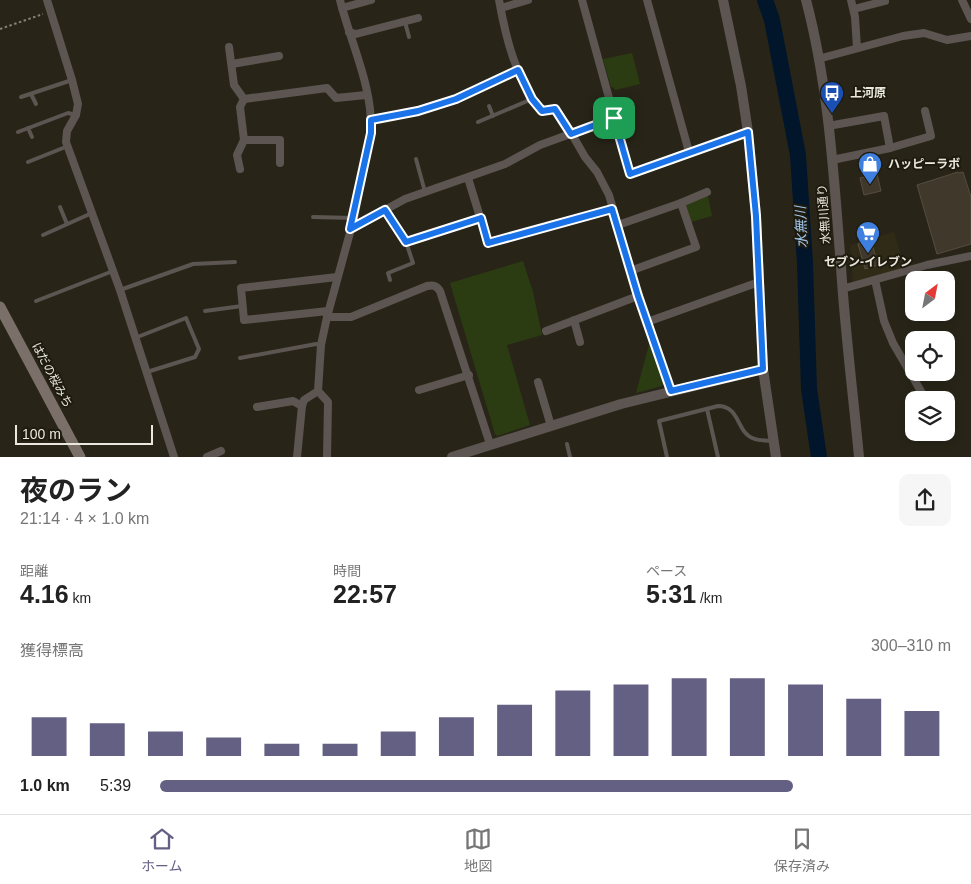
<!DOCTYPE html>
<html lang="ja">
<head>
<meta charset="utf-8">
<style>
	:root { --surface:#fff; --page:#f6f6f6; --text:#222; --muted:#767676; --line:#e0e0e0; --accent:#646083 }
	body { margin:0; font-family:Helvetica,"Noto Sans JP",sans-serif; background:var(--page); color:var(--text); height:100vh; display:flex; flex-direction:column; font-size:19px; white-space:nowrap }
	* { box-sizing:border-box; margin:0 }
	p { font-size:16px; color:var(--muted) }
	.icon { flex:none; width:28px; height:28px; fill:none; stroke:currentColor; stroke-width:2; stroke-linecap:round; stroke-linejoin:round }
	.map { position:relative; height:457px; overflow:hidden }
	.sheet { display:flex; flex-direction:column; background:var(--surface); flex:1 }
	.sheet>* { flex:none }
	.needle { width:32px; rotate:32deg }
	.fabs { position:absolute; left:905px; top:271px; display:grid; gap:10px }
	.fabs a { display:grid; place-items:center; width:50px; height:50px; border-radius:10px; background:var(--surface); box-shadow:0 2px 8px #0003; font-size:25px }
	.scale { position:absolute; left:15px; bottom:12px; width:138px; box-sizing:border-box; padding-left:5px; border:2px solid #eae8df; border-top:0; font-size:14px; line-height:18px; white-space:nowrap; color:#eae8df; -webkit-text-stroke:4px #1f1c0f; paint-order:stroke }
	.pin { position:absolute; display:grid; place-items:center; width:42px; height:42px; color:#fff; margin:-21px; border-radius:10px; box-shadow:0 2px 8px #0006 }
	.round { display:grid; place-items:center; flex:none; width:52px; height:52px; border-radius:10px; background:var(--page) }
	.summary { display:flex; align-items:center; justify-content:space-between; height:85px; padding:0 20px }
	h1 { font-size:28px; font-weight:700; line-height:38px }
	.metrics { display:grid; grid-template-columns:repeat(3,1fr); gap:8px; height:85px; padding:5px 20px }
	.metrics div { display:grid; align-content:center }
	.metrics b { font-size:25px; font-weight:700 }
	.metrics small { font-size:14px; font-weight:400 }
	.metrics p { font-size:14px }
	.chart { height:140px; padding:10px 20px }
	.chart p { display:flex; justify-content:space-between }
	.chart svg { width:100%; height:90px; margin-top:5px; stroke:var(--accent); stroke-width:6 }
	ul { padding:0 20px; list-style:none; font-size:16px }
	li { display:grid; grid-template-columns:80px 60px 1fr; align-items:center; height:38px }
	li i { height:12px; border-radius:6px; background:var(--accent) }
	.tab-bar { display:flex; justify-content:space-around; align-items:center; height:70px; border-top:1px solid var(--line); background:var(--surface); font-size:14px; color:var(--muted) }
	.tab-bar a { display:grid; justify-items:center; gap:2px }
	.tab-bar .selected { color:var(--accent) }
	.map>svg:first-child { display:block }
	.built { fill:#302b17 }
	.green { fill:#2c3c12 }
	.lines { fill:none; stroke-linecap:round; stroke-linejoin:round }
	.river { stroke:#01152b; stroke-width:16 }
	.building { fill:#41382c; stroke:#554c3f }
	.path { stroke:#848176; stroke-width:2; stroke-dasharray:2.5 2.5; stroke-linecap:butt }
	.service { stroke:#5c5552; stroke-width:4 }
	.minor { stroke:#5c5552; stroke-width:8 }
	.tertiary { stroke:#5c5552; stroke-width:10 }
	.secondary { stroke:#7b6f6a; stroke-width:11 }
	.route-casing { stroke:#fff; stroke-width:10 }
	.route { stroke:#1a73e8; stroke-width:6 }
	.labels { text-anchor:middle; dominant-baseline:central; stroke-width:4; stroke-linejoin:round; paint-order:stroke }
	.poi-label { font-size:12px; font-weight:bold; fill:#eae8df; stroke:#1f1c0f; text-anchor:start }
	.street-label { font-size:12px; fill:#eae8df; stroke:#1f1c0f }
	.water-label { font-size:14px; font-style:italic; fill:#a2c8f2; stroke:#1f1c0f }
</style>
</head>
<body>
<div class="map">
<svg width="971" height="457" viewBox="0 0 971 457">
	<rect width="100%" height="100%" fill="#282518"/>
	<polygon class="built" points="894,232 904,266 901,270 853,283 850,245"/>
	<g class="green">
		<polygon points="632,53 640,84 615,90 613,87 611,87 603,59"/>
		<polygon points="708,196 712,216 691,222 685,207 688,203"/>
		<polygon points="523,261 533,292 542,335 507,345 530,425 497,436 495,434 450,283"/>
		<polygon points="650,341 664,382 662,386 636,393"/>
	</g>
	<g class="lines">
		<polyline class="river" points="765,0 772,20 798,155 805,263 809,389 819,457"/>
	</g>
	<g class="building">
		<polygon points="958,172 958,173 963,172 971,197 971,244 937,254 917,185"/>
		<polygon points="877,174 881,191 864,195 860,178"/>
		<polygon points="871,240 878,265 865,269 858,244"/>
	</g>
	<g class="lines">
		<polyline class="path" points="0,29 43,14"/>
		<g class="service">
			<polyline points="405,22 409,37"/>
			<polyline points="31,94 36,104"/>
			<polyline points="21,97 72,80"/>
			<polyline points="489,106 493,116"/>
			<polyline points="478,122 532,99"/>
			<polyline points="28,128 32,137"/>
			<polyline points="18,132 68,113 76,115"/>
			<polyline points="416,159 425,192"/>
			<polyline points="28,162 68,146"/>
			<polyline points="60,207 67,224"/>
			<polyline points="385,210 406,242 413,263 388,273 390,280"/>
			<polyline points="313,217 354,218"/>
			<polyline points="43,235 92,213"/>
			<polyline points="406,242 480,218"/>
			<polyline points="120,290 193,264 235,262"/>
			<polyline points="36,301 113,271"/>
			<polyline points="205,311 242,306"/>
			<polyline points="135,338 186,318 199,349 195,357 147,372"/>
			<polyline points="240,358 316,344 321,345"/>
			<polyline points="707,409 718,457"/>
			<polyline points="567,444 570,457"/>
			<path d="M667,457l-8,-36 59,-15c23,0 18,28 37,33 5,2 11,1 16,2"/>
		</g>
		<g class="minor">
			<polyline points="47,0 72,80 78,104 76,115 67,131 66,142 120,290 174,457"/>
			<path d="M499,0c7,39 17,80 43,111l13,-2 11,15 19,33 12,15 12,23 29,101 33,95"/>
			<polyline points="582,0 630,174 748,132"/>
			<polyline points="647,0 689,152"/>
			<polyline points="851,0 855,17 857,48"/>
			<polyline points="962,0 971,19"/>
			<polyline points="342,8 371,0"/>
			<polyline points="501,8 528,0"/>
			<polyline points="854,9 885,1"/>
			<polyline points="349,32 356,34 418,18"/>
			<polyline points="229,47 234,85 244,99"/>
			<polyline points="818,59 903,36 924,33 947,40 971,36"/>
			<polyline points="232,64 279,56"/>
			<polyline points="244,99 327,88 336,98 366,95"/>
			<polyline points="371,120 418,111 456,99 518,70"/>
			<polyline points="828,126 884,116 890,148"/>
			<polyline points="244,140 280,140 280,163"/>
			<polyline points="832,160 890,148 931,136 925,111"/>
			<polyline points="240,169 237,155 244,140 240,107 244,99"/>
			<polyline points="468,178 488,243 612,209"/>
			<polyline points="681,203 707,192"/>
			<polyline points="618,225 681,203 696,247 630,271"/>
			<polyline points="350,229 405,199 505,164 540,145 614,118"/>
			<polyline points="875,280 884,321 893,343 926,400"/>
			<polyline points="842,289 927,265 971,256"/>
			<polyline points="328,311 244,320 241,288 337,277"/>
			<path d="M327,317h24l76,-31c6,-1 9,-1 13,5l50,153"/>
			<polyline points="574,320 580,342"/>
			<polyline points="647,322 759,282"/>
			<polyline points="546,331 638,296"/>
			<polyline points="538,382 551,426"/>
			<polyline points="419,390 469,375"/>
			<polyline points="257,407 293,401 302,406"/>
			<polyline points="207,457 221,451"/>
			<polyline points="297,457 302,406 304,400 318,391"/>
			<path d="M327,457l1,-55 -10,-11 3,-46 6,-28 27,-99 17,-85c2,-46 -20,-89 -31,-133"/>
		</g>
		<g class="tertiary">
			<polyline points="723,0 741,86 748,132 756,216 763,369 776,457"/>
			<path d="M806,0c23,87 28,178 35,267 4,64 12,126 18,190"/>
			<polyline points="452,457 621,404 763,369"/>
		</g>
		<polyline class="secondary" points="0,307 80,457"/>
	</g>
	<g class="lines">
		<g class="route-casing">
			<polygon id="route" points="518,70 532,99 542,111 555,109 571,134 614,118 630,174 748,132 756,216 763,369 671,391 638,296 612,209 488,243 481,218 406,242 385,210 350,229 371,133 371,120 418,111 456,99"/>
		</g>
		<use href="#route" class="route"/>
	</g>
	<defs>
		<g id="bus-pin" transform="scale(1.25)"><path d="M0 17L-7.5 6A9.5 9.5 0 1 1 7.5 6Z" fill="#1a4fb4" stroke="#1f1c0f"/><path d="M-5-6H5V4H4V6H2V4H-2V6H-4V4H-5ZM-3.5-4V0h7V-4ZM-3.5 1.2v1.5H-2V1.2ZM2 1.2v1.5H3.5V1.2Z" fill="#fff"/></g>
		<g id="shop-pin" transform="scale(1.25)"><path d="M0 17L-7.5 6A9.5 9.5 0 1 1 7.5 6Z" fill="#3f7fe0" stroke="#1f1c0f"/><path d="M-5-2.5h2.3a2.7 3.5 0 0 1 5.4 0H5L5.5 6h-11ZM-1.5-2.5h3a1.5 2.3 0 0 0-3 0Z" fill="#fff"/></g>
		<g id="supermarket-pin" transform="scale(1.25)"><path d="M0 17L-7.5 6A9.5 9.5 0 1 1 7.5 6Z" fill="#3f7fe0" stroke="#1f1c0f"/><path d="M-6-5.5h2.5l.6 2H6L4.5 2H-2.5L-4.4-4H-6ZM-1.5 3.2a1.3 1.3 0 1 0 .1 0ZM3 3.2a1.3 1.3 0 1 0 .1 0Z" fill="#fff"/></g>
	</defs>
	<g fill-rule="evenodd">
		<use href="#bus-pin" x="832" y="93"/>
		<use href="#shop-pin" x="870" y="164"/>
		<use href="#supermarket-pin" x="868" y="233"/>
	</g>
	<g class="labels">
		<g class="poi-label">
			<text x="850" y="93">上河原</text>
			<text x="888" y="164">ハッピーラボ</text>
			<text x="868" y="262" text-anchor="middle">セブン-イレブン</text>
		</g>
		<g class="street-label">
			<text transform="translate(824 214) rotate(-94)">水無川通り</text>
			<text transform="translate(52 375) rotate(62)">はだの桜みち</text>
		</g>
		<g class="water-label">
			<text transform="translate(801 227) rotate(-93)">水無川</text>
		</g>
	</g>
</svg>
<div class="fabs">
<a><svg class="needle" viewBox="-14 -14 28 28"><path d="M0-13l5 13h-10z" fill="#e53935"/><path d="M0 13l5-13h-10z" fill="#767676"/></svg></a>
<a><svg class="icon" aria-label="locate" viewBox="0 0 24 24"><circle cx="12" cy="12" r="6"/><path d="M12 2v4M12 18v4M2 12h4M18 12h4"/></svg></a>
<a><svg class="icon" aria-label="layers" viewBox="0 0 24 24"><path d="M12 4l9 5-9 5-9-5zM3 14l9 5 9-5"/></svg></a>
</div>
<div class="scale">100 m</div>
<div class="pin" style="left:614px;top:118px;background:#1e9e55"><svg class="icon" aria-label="arrive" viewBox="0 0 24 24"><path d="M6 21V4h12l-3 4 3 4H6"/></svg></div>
</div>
<section class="sheet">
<div class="summary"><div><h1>夜のラン</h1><p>21:14 · 4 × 1.0 km</p></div><a class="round"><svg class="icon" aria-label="share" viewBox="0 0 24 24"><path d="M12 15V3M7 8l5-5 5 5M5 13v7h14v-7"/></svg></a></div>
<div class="metrics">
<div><p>距離</p><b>4.16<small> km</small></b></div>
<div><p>時間</p><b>22:57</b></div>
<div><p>ペース</p><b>5:31<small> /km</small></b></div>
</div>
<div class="chart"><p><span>獲得標高</span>300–310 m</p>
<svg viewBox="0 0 160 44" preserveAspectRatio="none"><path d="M5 44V25M15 44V28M25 44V32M35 44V35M45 44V38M55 44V38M65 44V32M75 44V25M85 44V19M95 44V12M105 44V9M115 44V6M125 44V6M135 44V9M145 44V16M155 44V22"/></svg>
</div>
<ul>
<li><b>1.0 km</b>5:39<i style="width:80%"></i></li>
</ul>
</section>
<nav class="tab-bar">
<a class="selected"><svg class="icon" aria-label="home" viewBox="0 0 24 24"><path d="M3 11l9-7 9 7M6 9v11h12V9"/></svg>ホーム</a>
<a><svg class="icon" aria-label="map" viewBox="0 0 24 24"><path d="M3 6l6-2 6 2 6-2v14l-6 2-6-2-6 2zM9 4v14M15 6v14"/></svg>地図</a>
<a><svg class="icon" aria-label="saved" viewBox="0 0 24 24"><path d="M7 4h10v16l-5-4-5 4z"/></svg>保存済み</a>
</nav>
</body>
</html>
